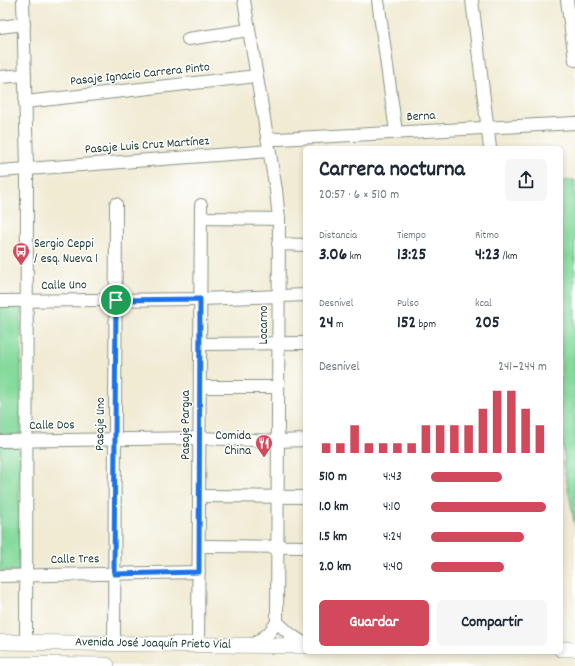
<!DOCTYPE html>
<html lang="es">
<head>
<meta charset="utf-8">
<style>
	:root { --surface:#fff; --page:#f6f6f7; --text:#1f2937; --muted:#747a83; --accent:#d1495b }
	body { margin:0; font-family:Dekko,sans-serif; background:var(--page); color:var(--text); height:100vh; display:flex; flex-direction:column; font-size:15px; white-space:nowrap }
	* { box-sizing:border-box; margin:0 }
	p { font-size:13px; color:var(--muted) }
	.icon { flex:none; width:22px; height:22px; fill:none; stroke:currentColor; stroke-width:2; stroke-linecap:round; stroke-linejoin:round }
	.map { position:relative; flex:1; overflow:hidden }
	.sheet { position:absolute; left:303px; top:146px; width:260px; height:508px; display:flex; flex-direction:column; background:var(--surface); border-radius:6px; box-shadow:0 2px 6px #0003 }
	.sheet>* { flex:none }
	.pin { position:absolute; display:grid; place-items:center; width:34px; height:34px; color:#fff; margin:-17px; border:2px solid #fff; border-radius:50%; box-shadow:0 1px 4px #0007 }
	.round { display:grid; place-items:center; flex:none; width:42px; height:42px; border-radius:6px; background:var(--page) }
	.overview { display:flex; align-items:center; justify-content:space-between; height:68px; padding:0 16px }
	h1 { font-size:22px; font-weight:700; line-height:30px }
	.stats { display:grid; grid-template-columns:repeat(3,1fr); gap:6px; height:68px; padding:4px 16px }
	.stats div { display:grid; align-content:center }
	.stats b { font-size:17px; font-weight:700 }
	.stats small { font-size:11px; font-weight:400 }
	.stats p { font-size:11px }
	.chart { height:112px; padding:8px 16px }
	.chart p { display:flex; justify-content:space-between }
	.chart svg { width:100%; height:72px; margin-top:4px; stroke:var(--accent); stroke-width:6 }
	.cta { display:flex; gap:8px; margin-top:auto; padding:8px 16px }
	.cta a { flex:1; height:46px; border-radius:6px; background:var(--accent); color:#fff; font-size:16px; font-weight:700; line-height:46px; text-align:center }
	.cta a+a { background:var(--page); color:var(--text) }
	ul { padding:0 16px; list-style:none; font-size:13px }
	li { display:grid; grid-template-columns:64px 48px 1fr; align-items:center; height:30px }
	li i { height:10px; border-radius:5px; background:var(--accent) }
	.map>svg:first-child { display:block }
	.green { fill:#85da9c; stroke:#528c68 }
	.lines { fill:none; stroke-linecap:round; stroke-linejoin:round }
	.minor-casing { stroke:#889484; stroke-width:14 }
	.major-casing { stroke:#889484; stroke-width:16 }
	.highway-casing { stroke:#889484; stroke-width:18 }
	.minor { stroke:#fff; stroke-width:12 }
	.major { stroke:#fff; stroke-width:15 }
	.highway { stroke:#fff; stroke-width:17 }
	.route-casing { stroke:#fff; stroke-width:8 }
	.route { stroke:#1a73e8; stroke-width:5 }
	.labels { text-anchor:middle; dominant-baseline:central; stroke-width:3; stroke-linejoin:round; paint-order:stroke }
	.street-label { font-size:13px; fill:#1f3d34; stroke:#fff }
	.poi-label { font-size:13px; fill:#1f3d34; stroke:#fff; text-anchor:start }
</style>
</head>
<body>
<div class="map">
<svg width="575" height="666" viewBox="0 0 575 666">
	<rect width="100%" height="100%" fill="#fff"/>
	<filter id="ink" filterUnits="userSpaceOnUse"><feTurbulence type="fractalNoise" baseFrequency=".025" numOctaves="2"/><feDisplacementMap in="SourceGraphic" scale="8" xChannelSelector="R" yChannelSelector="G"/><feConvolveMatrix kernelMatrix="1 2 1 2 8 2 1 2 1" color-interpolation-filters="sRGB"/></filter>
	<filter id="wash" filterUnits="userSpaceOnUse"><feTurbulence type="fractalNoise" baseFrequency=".012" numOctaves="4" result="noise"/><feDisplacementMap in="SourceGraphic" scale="16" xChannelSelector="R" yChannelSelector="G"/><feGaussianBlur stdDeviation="0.9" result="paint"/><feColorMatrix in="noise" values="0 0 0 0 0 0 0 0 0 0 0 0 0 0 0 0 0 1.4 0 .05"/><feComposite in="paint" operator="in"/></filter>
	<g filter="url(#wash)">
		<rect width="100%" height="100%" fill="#f1ebd4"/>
		<g class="green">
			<polygon points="575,180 575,526 563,462 565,461 561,437 561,181"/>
			<rect x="0" y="302" width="21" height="133"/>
			<rect x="0" y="446" width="19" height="125"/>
		</g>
	</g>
	<g filter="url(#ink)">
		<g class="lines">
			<g class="minor-casing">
				<g id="minor">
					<polyline points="23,0 27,169 26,643"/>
					<polyline points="244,0 276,190 279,219 277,622 269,633 253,645"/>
					<polyline points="378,0 396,132"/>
					<polyline points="472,0 490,148"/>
					<polyline points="567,0 575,60"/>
					<polyline points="0,27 24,24"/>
					<polyline points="188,39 249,30"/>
					<polyline points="0,77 25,75"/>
					<polyline points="25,102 257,76"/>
					<polyline points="268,138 278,139 575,123"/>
					<polyline points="0,171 270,151"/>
					<polyline points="201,218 279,219"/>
					<polyline points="278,244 305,245"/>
					<polyline points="0,301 200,299 305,295"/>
					<polyline points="200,344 305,343"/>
					<polyline points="200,387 278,387"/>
					<polyline points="0,441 199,438 278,441 305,440"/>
					<polyline points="199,496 305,497"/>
					<polyline points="199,546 305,547"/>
					<polyline points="0,576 199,572"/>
					<polyline points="277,622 291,635 305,644"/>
					<polyline points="114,644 116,204"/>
					<polyline points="198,645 201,205"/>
				</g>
			</g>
			<g class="major-casing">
				<g id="major">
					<polyline points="0,642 305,646"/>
					<polyline points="561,649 575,649"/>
				</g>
			</g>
			<g class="highway-casing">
				<polyline id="highway" points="0,665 106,666"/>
			</g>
			<use href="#minor" class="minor"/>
			<use href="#major" class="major"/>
			<use href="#highway" class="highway"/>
		</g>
	</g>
	<g class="lines" filter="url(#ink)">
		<g class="route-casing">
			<polygon id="route" points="200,299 199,572 114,574 116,300"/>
		</g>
		<use href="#route" class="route"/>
	</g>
	<defs>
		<g id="bus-pin" transform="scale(0.9)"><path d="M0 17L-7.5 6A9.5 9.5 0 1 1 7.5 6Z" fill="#d1495b" stroke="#fff"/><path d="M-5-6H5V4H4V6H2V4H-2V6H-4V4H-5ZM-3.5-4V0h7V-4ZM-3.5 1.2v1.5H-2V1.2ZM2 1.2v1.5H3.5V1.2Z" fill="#fff"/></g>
		<g id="restaurant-pin" transform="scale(0.9)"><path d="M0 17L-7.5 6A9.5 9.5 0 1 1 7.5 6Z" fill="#d1495b" stroke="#fff"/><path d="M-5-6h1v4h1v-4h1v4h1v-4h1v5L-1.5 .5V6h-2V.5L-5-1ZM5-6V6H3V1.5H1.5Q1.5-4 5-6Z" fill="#fff"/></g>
	</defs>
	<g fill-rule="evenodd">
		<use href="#bus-pin" x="21" y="251"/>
		<use href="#restaurant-pin" x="264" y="443"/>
	</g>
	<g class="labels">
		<g class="street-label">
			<text transform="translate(140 75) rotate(-6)">Pasaje Ignacio Carrera Pinto</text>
			<text transform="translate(421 117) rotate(-3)">Berna</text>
			<text transform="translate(147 146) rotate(-4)">Pasaje Luis Cruz Martínez</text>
			<text transform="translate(64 286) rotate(-1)">Calle Uno</text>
			<text transform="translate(264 325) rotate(-90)">Locarno</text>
			<text transform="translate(101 424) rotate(-89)">Pasaje Uno</text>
			<text transform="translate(186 425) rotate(-90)">Pasaje Pargua</text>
			<text transform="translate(52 426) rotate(-1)">Calle Dos</text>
			<text transform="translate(75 560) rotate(-1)">Calle Tres</text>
			<text transform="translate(153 644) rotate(1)">Avenida José Joaquín Prieto Vial</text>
		</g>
		<g class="poi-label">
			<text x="34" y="244">Sergio Ceppi<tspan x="34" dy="15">/ esq. Nueva 1</tspan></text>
			<text x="251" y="436" text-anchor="end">Comida<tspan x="251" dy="15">China</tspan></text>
		</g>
	</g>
</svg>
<div class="pin" style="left:116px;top:300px;background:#1e9e55"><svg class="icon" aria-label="arrive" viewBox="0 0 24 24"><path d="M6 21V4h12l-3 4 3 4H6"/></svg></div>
<section class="sheet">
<div class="overview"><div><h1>Carrera nocturna</h1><p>20:57 · 6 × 510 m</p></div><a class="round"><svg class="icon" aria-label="share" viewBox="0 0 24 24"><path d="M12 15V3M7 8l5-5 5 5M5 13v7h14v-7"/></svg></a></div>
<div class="stats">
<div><p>Distancia</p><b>3.06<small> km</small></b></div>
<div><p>Tiempo</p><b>13:25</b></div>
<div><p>Ritmo</p><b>4:23<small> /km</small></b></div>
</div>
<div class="stats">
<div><p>Desnivel</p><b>24<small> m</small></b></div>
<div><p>Pulso</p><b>152<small> bpm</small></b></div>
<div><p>kcal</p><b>205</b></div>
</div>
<div class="chart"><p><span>Desnivel</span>241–244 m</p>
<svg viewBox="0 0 160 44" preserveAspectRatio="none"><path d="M5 44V38M15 44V38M25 44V27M35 44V38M45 44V38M55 44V38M65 44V38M75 44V27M85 44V27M95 44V27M105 44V27M115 44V17M125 44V6M135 44V6M145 44V17M155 44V27"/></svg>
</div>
<ul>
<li><b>510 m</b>4:43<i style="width:61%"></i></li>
<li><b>1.0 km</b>4:10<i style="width:99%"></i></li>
<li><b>1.5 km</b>4:24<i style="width:80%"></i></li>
<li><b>2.0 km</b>4:40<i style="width:63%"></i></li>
</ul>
<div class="cta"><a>Guardar</a><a>Compartir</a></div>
</section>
</div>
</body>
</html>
